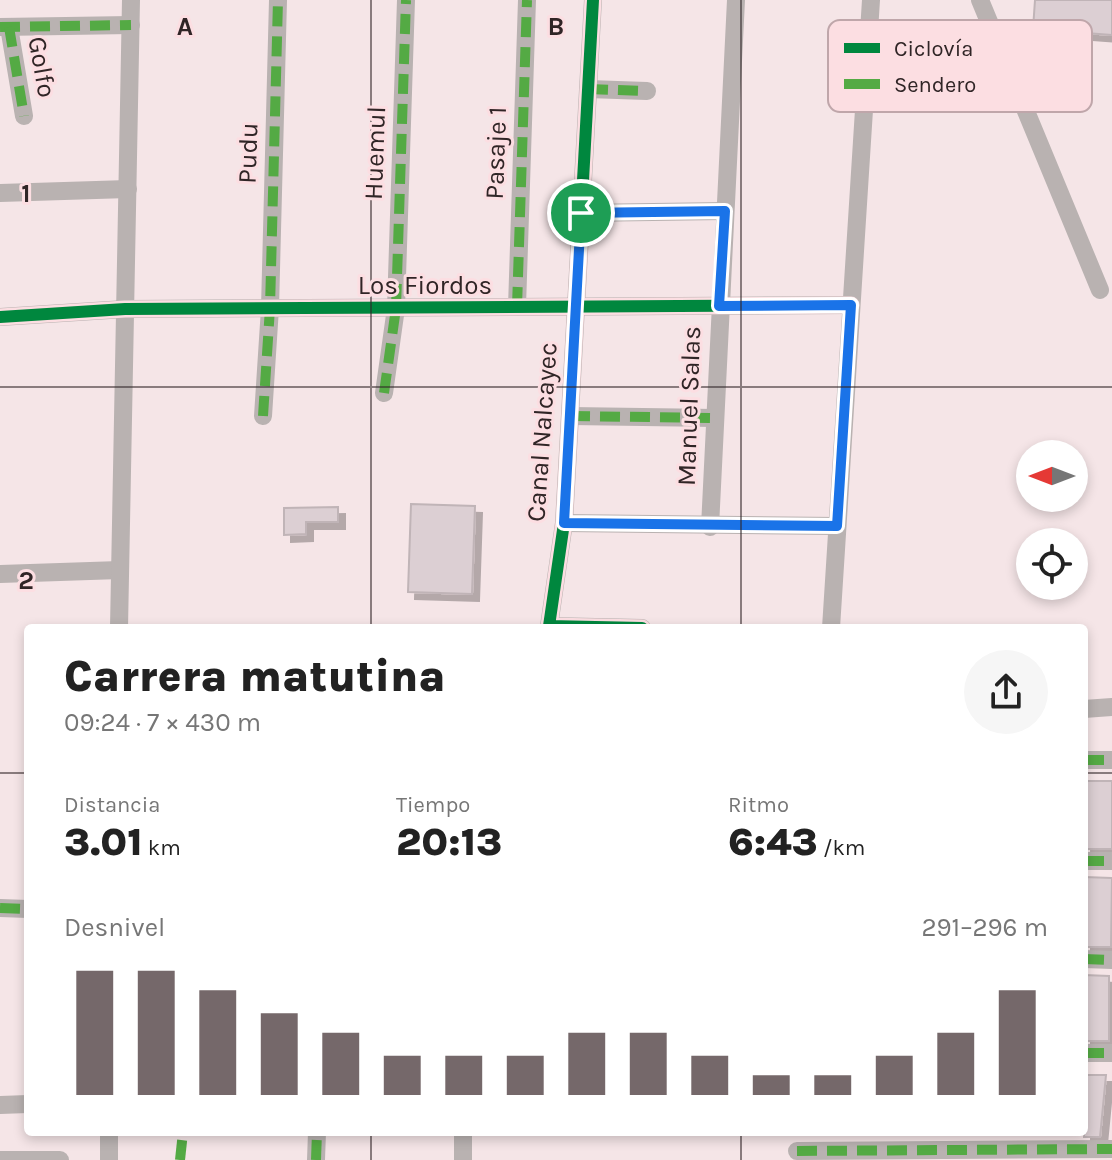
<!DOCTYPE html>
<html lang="es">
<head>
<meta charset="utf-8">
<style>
	:root { --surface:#fff; --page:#f6f6f6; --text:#222; --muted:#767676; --accent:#75686a }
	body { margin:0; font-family:Karla,sans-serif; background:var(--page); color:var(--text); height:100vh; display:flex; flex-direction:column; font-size:30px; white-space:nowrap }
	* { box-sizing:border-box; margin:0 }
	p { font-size:26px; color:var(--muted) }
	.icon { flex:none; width:44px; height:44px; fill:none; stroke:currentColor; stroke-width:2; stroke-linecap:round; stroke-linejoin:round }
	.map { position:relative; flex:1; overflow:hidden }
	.details { position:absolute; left:24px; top:624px; width:1064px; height:512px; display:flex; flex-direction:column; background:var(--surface); border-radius:8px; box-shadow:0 4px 12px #0003 }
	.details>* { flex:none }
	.needle { width:52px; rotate:270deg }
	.tools { position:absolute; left:1016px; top:440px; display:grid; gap:16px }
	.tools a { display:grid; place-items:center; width:72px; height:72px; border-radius:50%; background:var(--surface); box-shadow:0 4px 12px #0003; font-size:40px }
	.pin { position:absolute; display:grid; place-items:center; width:68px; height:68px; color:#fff; margin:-34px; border:4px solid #fff; border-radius:50%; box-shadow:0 2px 8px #0007 }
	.round { display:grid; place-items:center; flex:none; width:84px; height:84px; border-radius:42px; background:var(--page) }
	.summary { display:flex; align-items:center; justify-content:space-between; height:136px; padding:0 40px }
	h1 { font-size:44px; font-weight:800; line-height:60px }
	.stats { display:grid; grid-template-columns:repeat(3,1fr); gap:12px; height:136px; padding:8px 40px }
	.stats div { display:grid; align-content:center }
	.stats b { font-size:40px; font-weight:800 }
	.stats small { font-size:22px; font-weight:400 }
	.stats p { font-size:22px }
	.chart { height:224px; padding:16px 40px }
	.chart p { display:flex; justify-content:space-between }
	.chart svg { width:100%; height:144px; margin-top:8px; stroke:var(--accent); stroke-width:6 }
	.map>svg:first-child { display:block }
	.building { fill:#dccfd3; stroke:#c0b4b7; stroke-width:2; filter:url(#shadow) }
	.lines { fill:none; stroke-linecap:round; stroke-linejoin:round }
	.minor { stroke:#b9b2b1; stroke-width:18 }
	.quiet { stroke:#54aa44; stroke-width:10; stroke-dasharray:20 10; stroke-linecap:butt }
	.cycleway-casing { stroke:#fcdee2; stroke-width:17 }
	.cycleway { stroke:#00873e; stroke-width:12 }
	.route-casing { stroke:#fff; stroke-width:16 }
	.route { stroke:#1a73e8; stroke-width:10 }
	.grid { fill:none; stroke:#302526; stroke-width:2; stroke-opacity:0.55 }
	.labels { text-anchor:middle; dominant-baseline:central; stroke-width:6; stroke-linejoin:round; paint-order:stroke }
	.street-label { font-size:26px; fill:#302526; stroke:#fcdee2 }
	.key { fill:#fcdee2; stroke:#bfa6aa; stroke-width:2 }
	.key-label { font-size:22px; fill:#302526 }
	.grid-label { font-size:26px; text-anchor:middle; font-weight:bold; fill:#302526; stroke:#fcdee2; stroke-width:6; stroke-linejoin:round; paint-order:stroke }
</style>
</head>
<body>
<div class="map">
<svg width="1112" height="1160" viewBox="0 0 1112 1160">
	<defs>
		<filter id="shadow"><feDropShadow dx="7" dy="7" stdDeviation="0" flood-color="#0004"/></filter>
	</defs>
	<rect width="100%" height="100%" fill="#f5e5e7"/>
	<g class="building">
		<polygon points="1035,0 1112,0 1112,35 1033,29"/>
		<polygon points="411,504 475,506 472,594 408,592"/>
		<polygon points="338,507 338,522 306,522 306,534 284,535 284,508"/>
		<polygon points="1085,781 1112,781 1112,849 1084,849"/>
		<polygon points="1084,877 1112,878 1111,947 1084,947"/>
		<polygon points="1084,975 1109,976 1109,1041 1084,1041"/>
		<polygon points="1084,1075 1106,1075 1100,1137 1084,1137"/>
	</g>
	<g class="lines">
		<g class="minor">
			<polyline points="593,0 564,523 549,626 642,628"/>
			<polyline points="980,0 1100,290"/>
			<polyline points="0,27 131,25"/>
			<polyline points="9,27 24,116"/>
			<polyline points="588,89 647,91"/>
			<polyline points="0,193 128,189"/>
			<polyline points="581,213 725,211"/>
			<polyline points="517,307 527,0"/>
			<polyline points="0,317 125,309 851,305"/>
			<polyline points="384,393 396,308 406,0"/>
			<polyline points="263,416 270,308 278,0"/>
			<polyline points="570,416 715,418"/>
			<polyline points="564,523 837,526"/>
			<polyline points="710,527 736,0"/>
			<polyline points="0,574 120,570"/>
			<polyline points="119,628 131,0"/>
			<polyline points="831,628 871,0"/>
			<polyline points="1084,709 1112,707"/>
			<polyline points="1084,760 1112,760"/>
			<polyline points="1084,861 1112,861"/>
			<polyline points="0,908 28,909"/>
			<polyline points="1084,959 1112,960"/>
			<polyline points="1084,1053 1112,1053"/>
			<polyline points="0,1105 28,1104"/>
			<polyline points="109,1132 109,1160"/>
			<polyline points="797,1151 1112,1149"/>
			<polyline points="0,1160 60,1160"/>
			<polyline points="316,1160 317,1132"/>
			<polyline points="463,1160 463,1132"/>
		</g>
		<g class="quiet">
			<polyline points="0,27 131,25"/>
			<polyline points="9,27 24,116"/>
			<polyline points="588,89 647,91"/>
			<polyline points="581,213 725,211"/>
			<polyline points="517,307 527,0"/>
			<polyline points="384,393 396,308 406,0"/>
			<polyline points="263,416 270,308 278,0"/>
			<polyline points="570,416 715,418"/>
			<polyline points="1084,760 1112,760"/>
			<polyline points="1084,861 1112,861"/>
			<polyline points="0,908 28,909"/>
			<polyline points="1084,959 1112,960"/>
			<polyline points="1084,1053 1112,1053"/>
			<polyline points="797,1151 1112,1149"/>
			<polyline points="180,1160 183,1132"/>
			<polyline points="316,1160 317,1132"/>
		</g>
		<g class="cycleway-casing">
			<g id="cycleway">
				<polyline points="593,0 564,523 549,626 642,628"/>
				<polyline points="0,317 125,309 851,305"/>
			</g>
		</g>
		<use href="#cycleway" class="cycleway"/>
	</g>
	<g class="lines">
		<g class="route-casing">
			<polygon id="route" points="725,211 719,306 851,305 837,526 564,523 581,213"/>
		</g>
		<use href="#route" class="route"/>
	</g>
	<path class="grid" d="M371,0v628M741,0v628M0,387h1112M0,773h28M1084,773h28M371,1132v28M741,1132v28"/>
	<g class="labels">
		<g class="street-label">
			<text transform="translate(42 67) rotate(80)">Golfo</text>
			<text transform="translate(248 153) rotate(-88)">Pudu</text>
			<text transform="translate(375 153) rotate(-88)">Huemul</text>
			<text transform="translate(496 153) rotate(-88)">Pasaje 1</text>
			<text x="425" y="285">Los Fiordos</text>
			<text transform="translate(689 406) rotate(-88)">Manuel Salas</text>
			<text transform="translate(542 432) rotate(-86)">Canal Nalcayec</text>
		</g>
	</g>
	<rect x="828" y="20" width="264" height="92" rx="12" class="key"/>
	<rect x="844" y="43" width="36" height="10" fill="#00873e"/>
	<rect x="844" y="79" width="36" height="10" fill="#54aa44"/>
	<g class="key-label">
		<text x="894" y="56">Ciclovía</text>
		<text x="894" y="92">Sendero</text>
	</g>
	<g class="grid-label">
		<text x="185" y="35">A</text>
		<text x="556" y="35">B</text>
		<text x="26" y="202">1</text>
		<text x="26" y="589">2</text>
	</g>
</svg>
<div class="tools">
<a><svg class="needle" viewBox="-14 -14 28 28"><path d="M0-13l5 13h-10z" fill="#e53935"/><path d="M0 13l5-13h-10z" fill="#767676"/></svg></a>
<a><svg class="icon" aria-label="locate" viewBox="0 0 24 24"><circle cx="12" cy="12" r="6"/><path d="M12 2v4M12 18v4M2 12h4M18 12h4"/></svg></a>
</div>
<div class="pin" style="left:581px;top:213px;background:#1e9e55"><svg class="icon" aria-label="arrive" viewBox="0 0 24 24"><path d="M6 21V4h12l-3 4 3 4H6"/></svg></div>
<section class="details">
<div class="summary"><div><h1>Carrera matutina</h1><p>09:24 · 7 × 430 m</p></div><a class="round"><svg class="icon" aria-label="share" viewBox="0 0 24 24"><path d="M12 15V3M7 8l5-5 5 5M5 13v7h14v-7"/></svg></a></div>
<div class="stats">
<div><p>Distancia</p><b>3.01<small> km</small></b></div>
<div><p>Tiempo</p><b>20:13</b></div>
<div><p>Ritmo</p><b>6:43<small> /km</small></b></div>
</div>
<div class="chart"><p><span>Desnivel</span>291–296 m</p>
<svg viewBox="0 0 160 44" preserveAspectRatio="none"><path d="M5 44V6M15 44V6M25 44V12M35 44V19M45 44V25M55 44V32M65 44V32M75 44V32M85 44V25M95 44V25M105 44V32M115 44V38M125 44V38M135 44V32M145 44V25M155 44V12"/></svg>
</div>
</section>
</div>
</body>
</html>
